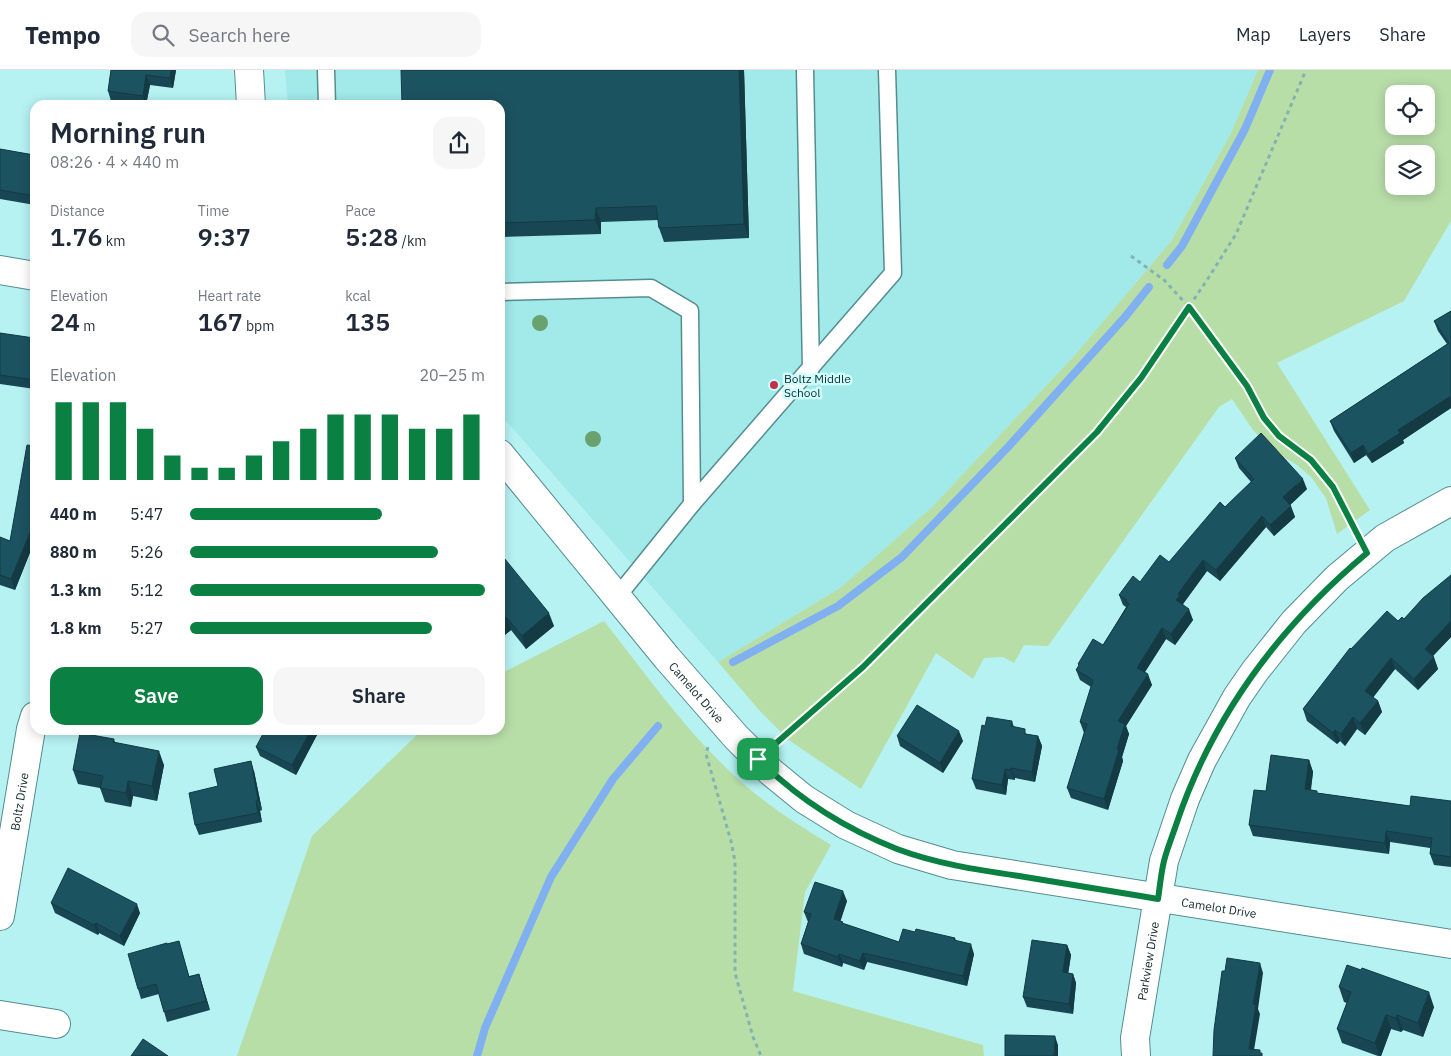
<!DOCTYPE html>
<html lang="en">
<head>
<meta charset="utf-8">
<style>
	:root { --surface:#fff; --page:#f6f6f7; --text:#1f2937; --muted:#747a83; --line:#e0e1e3; --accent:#0b8043 }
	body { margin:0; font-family:"IBM Plex Sans",sans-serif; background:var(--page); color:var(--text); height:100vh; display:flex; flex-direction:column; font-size:19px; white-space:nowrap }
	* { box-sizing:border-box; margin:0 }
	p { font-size:16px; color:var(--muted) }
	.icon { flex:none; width:28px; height:28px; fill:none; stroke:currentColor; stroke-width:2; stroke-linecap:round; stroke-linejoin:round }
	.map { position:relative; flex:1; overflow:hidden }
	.side { position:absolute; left:30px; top:30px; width:475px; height:635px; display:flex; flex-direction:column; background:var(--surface); border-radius:15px; box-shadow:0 2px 12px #0003 }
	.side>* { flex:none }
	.controls { position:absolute; left:1385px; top:15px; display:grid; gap:10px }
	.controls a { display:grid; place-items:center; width:50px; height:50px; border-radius:10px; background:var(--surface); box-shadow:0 2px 12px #0003; font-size:25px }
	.pin { position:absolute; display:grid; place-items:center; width:42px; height:42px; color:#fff; margin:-21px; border-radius:10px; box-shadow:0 2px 8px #0006 }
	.round { display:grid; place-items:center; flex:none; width:52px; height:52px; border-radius:15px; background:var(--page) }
	.summary { display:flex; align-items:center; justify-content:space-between; height:85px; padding:0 20px }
	h1 { font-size:28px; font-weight:600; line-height:38px }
	.stats { display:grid; grid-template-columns:repeat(3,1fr); gap:8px; height:85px; padding:5px 20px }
	.stats div { display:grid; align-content:center }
	.stats b { font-size:25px; font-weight:600 }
	.stats small { font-size:14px; font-weight:400 }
	.stats p { font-size:14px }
	.chart { height:140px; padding:10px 20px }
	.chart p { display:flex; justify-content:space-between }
	.chart svg { width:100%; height:90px; margin-top:5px; stroke:var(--accent); stroke-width:6 }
	.button { display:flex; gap:10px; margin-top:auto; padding:10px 20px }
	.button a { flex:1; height:58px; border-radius:15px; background:var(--accent); color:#fff; font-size:20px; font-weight:600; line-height:58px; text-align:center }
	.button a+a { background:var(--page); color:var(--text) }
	ul { padding:0 20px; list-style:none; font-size:16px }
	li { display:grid; grid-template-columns:80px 60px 1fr; align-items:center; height:38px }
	li i { height:12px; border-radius:6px; background:var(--accent) }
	header { display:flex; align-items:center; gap:30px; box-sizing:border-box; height:70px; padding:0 25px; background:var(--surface); border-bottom:1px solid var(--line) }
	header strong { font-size:24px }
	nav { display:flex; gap:28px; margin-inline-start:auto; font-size:18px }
	.search { width:350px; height:45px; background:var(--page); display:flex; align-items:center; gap:12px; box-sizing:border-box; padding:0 18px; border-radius:15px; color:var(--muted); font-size:19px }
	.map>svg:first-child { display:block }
	.built { fill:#a2e9ea }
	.green { fill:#b8dea8; fill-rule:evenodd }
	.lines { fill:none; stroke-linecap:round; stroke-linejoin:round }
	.stream { stroke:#81b0f0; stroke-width:8 }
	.lane-casing { stroke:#548d8e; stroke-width:19 }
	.street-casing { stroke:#548d8e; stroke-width:30 }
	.path { stroke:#82b2b2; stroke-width:3; stroke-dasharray:4 4; stroke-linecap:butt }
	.lane { stroke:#fff; stroke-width:16 }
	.street { stroke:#fff; stroke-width:28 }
	.tree { fill:#69a26e }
	.wall { fill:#184753 }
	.shaded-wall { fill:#143a43 }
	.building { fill:#1c5360; stroke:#143a43 }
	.route-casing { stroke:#fff; stroke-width:10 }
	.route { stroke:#0b8043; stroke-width:6 }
	.poi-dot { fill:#c23149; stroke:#cefdfe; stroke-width:2 }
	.labels { text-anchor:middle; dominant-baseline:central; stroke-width:5; stroke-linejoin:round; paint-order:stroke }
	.poi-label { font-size:12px; fill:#142c2c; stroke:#cefdfe; text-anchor:start }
	.street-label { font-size:12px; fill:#142c2c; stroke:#cefdfe }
</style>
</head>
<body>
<header>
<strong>Tempo</strong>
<div class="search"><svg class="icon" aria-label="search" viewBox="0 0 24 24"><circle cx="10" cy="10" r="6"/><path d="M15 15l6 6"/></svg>Search here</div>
<nav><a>Map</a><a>Layers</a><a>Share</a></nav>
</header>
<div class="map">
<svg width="1451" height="986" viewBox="0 0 1451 986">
	<rect width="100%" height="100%" fill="#b7f2f3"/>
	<polygon class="built" points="285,0 1258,0 1231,63 1172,170 1074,286 933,436 840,518 718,592 500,344 500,35 288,35"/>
	<g class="green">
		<path d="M1258,0h193v151l-47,80 -127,62 93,147 -33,24 -11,-36 -15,-21 -14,-12 -22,-13 -22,-22 -21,-31 -13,8 -171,239 -24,-1 -10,18 -11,-6 -19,1 -11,21 -37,-26 -75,136 -71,-48 -31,-31 -41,-48 122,-74 93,-82 141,-150 98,-116 59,-107zM1394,24h32v32h-32zM1394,84h32v32h-32z"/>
		<path d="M604,551c45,57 87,118 142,165 27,23 56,41 85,59l-26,47 -12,99 190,54 1,11h-747l75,-220 110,-106h78v-56z"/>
	</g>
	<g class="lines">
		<g class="stream">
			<polyline points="1167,195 1182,176 1245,59 1270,0"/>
			<polyline points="733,592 838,536 902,487 1009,376 1125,247 1149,217"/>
			<polyline points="477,986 485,958 551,807 613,709 658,656"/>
		</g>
		<g class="lane-casing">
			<g id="lane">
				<polyline points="326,0 327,35"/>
				<polyline points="805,0 811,298"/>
				<polyline points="500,222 651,218 690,241 692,434"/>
				<polyline points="617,527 692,434 893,203 887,0"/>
			</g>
		</g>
		<g class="street-casing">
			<g id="street">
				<polyline points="249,0 251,35"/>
				<polyline points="0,200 35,206"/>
				<path id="s1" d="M500,384l167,204 69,79 35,35 33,27 42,26 52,24 54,16 499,79"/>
				<path id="s2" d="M0,846l31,-187 4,-13"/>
				<polyline points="0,945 56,954"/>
				<path id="s3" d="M1136,986l-1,-18 29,-177 21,-62 17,-39 35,-63 18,-26 39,-49 43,-44 48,-40 66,-37"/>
			</g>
		</g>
		<g class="path">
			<polyline points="1131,186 1164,210 1189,237 1247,316 1264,348 1279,366 1311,390 1333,417 1354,458"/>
			<polyline points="779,671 863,597 949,511 1097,362 1141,308 1209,207 1236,164 1306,0"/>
			<polyline points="708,677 706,684 731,771 735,791 735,903 753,967 761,986"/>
		</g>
		<use href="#lane" class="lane"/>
		<use href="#street" class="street"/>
	</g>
	<g class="tree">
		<circle cx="540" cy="253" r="8"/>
		<circle cx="593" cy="369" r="8"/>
	</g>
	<g class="wall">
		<polygon points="111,0 176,0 173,18 150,15 146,35 139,35 111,31 108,21"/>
		<polygon points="744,0 749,168 664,172 659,158 658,150 601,152 601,164 500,167 500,35"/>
		<polygon points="35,78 35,135 0,129 0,79 34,85"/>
		<polygon points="1451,241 1451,338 1403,370 1404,373 1372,393 1366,385 1354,393 1334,361 1330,351 1447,274 1438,261 1434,251"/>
		<polygon points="0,263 35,270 35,319 0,314"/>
		<polygon points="35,376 35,470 15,520 0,515 0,467 10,471"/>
		<polygon points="1235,388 1307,419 1290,435 1295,447 1274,466 1266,457 1220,511 1207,501 1183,534 1193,550 1175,575 1166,569 1145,602 1152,615 1126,656 1129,664 1122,687 1123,691 1108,740 1071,728 1067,718 1084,663 1080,652 1091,617 1080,610 1076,600 1079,595 1078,594 1103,575 1126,537 1123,535 1119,525 1140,512 1169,492 1251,412 1239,398"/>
		<polygon points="500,483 554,556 526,579 511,560 500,569"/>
		<polygon points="1451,505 1451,567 1433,586 1438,599 1418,620 1395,599 1373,627 1378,631 1382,642 1365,665 1357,659 1345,676 1340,671 1337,674 1307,651 1303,639 1351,579 1398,551 1404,549"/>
		<polygon points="1012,651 1014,657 1027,664 1038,666 1042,676 1035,712 1015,708 1015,710 1008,709 1006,725 976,719 972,709 985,656"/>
		<polygon points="318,663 296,705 260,686 256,677"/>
		<polygon points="897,666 963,671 943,703 900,676"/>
		<polygon points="114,669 115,672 164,695 157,731 133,726 131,737 105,732 100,718 78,714 73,700"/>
		<polygon points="1309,690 1313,702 1311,720 1317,721 1317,723 1410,736 1451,731 1451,797 1434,795 1430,784 1430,778 1390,772 1389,784 1253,766 1249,755 1266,721"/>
		<polygon points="254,701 262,740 260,741 262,752 199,765 195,755 218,716"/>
		<polygon points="847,831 840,851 844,854 899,872 915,862 955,868 956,871 974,884 967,916 867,892 864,900 843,893 842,897 804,884 801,874 808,852 804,842"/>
		<polygon points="51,833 140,843 124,876 99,863 98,865 55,843"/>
		<polygon points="179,871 189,906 199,904 210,940 167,952 159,924 141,929 138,919 168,874"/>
		<polygon points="1067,875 1071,885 1068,903 1073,904 1076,913 1073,944 1027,937 1023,927"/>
		<polygon points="1339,917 1434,937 1423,967 1403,960 1401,962 1391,959 1381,986 1378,986 1342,973 1337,959 1347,933 1344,932"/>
	</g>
	<g class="shaded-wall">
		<polygon points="171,0 176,0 173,18 170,8"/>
		<polygon points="739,0 744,0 749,168 744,154"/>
		<polygon points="146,5 150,15 146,35 143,26"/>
		<polygon points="596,138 601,152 601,164 595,150"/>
		<polygon points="1451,326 1451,338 1403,370 1404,373 1372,393 1368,384 1398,360"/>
		<polygon points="1363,375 1366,385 1354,393 1351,383"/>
		<polygon points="1303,409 1307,419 1287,438 1283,427"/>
		<polygon points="1291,436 1295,447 1274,466 1270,455"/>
		<polygon points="1262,446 1266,457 1220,511 1216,500"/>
		<polygon points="34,453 35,456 35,470 15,520 11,509"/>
		<polygon points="1203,490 1207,501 1183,534 1183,536 1176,530 1178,524"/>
		<polygon points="1189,539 1193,550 1175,575 1171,564"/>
		<polygon points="549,543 554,556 526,579 522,566"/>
		<polygon points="506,547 511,560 500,569 500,552"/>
		<polygon points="1451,551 1451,567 1429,590 1425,579"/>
		<polygon points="1162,558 1166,569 1141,608 1137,598"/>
		<polygon points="1434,587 1438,599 1418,620 1414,609"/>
		<polygon points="1391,588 1395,599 1369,633 1365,621"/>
		<polygon points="1148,604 1152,615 1126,656 1129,664 1122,687 1123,691 1108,740 1104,729 1117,679 1118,651"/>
		<polygon points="1378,631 1382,642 1365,665 1360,653"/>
		<polygon points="1353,647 1357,659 1345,676 1341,664"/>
		<polygon points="311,660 317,660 318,663 296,705 292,695"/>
		<polygon points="1335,660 1340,671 1337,674 1333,663"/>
		<polygon points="959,661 963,671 943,703 940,693"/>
		<polygon points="1038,666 1042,676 1035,712 1032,702"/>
		<polygon points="159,681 164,695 157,731 152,716"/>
		<polygon points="1309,690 1313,702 1309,731 1305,719"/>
		<polygon points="251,691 254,701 262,740 258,730"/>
		<polygon points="1011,698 1015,708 1015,710 1011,700"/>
		<polygon points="1005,699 1008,709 1006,725 1002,715"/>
		<polygon points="128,711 133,726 131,737 126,723"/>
		<polygon points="256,731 260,741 262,752 258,743"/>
		<polygon points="1386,761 1390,772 1389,784 1385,773"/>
		<polygon points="843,821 847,831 838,859 834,849"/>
		<polygon points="137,834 140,843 124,876 120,866"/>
		<polygon points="96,853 99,863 98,865 94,855"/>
		<polygon points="971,874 974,884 967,916 963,906"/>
		<polygon points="1067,875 1071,885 1067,912 1063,902"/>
		<polygon points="863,883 867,892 864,900 860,891"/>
		<polygon points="839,884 843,893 842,897 838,887"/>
		<polygon points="1260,893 1263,903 1258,939 1260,944 1253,986 1249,979 1253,934"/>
		<polygon points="199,904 202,914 210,940 206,931"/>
		<polygon points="1073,904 1076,913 1073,944 1069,934"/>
		<polygon points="1429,922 1434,937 1423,967 1418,953"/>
		<polygon points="1386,945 1391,959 1381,986 1380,986 1375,973"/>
		<polygon points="1397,945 1403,960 1401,962 1396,948"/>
		<polygon points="1055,966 1058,975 1058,986 1054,986"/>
	</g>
	<g class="building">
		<polygon points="111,0 171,0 170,8 146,5 143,26 108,21"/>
		<polygon points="401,0 739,0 744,154 659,158 656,136 596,138 595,150 500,153 500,35 402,35"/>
		<polygon points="35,78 35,126 0,120 0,79 34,85"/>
		<polygon points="1451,241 1451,326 1398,360 1400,363 1368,384 1363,375 1351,383 1330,351 1449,273 1434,251"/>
		<polygon points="0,263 34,268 34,271 35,271 35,310 0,305"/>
		<polygon points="1261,363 1303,409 1283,427 1291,436 1270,455 1262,446 1216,500 1203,490 1178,524 1180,525 1176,530 1189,539 1171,564 1162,558 1137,598 1148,604 1118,651 1125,654 1117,679 1119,680 1104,729 1067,718 1087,654 1080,652 1093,610 1076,600 1079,595 1078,594 1093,569 1103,575 1129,534 1126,532 1127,530 1119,525 1133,506 1140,512 1160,485 1169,492 1220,432 1225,437 1254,409 1235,388"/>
		<polygon points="27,375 35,376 35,453 34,453 11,509 0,505 0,467 10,471"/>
		<polygon points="500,483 549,543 522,566 506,547 500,552"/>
		<polygon points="1451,505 1451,551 1425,579 1434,587 1414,609 1391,588 1365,621 1378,631 1360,653 1353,647 1341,664 1335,660 1333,663 1303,639 1350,578 1351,579 1387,541 1398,551 1402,547 1404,549 1423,528"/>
		<polygon points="917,635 959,661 940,693 897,666"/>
		<polygon points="987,647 1012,651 1011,656 1025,659 1025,664 1038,666 1032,702 1011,698 1011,700 1005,699 1002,715 972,709 982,655 985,656"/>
		<polygon points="265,660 311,660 292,695 256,677"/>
		<polygon points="80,663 114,669 113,672 159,681 152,716 128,711 126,723 100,718 103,706 73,700"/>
		<polygon points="1271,685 1309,690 1305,719 1317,721 1317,723 1410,736 1411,726 1451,731 1451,787 1430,784 1432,768 1386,761 1385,773 1249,755 1254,720 1266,721"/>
		<polygon points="251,691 258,730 256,731 258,743 195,755 189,723 218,716 214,699"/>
		<polygon points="68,798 137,834 120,866 96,853 94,855 51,833"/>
		<polygon points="815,812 843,821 834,849 843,852 842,853 899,872 903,859 915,862 916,859 955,868 954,870 971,874 963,906 863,883 860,891 839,884 838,887 801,874 811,844 804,842"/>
		<polygon points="1032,870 1067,875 1063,902 1073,904 1069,934 1023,927"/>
		<polygon points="179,871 189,907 199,904 206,931 164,942 156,914 138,919 128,884 167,873 167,874"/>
		<polygon points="1227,888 1260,893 1253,934 1256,935 1249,979 1260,980 1260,983 1262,983 1262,986 1213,986 1214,960 1222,901 1225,901"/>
		<polygon points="1347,895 1361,900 1362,898 1429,922 1418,953 1397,945 1396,948 1386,945 1375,973 1337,959 1351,922 1339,917"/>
		<polygon points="1005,965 1055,966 1054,986 1005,986"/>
		<polygon points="143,969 168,986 131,986"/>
	</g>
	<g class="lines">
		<g class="route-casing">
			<path id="route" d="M1189,237l58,79 17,32 15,18 32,24 22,27 34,66c-87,73 -155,164 -191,272 -4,12 -9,24 -12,36 -3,12 -4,25 -6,38 -46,-8 -92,-15 -139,-23 -41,-6 -82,-12 -122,-27 -51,-20 -100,-51 -139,-90l105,-92 234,-235 44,-54z"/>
		</g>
		<use href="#route" class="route"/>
	</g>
	<circle class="poi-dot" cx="774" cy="315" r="5"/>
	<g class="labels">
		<g class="poi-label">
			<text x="784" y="308">Boltz Middle<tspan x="784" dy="14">School</tspan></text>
		</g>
		<g class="street-label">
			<text stroke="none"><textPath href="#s1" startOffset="309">Camelot Drive</textPath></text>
			<text stroke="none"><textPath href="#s2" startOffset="116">Boltz Drive</textPath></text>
			<text stroke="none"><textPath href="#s1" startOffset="894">Camelot Drive</textPath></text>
			<text stroke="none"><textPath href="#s3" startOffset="96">Parkview Drive</textPath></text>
		</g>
	</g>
</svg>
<div class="controls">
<a><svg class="icon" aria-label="locate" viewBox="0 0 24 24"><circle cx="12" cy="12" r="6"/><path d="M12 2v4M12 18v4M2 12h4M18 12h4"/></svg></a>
<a><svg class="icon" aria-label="layers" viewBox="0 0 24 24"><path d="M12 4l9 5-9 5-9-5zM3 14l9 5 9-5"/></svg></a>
</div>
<div class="pin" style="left:758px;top:689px;background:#1e9e55"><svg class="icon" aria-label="arrive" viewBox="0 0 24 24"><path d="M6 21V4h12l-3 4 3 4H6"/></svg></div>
<section class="side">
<div class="summary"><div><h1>Morning run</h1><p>08:26 · 4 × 440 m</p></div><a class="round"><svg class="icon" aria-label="share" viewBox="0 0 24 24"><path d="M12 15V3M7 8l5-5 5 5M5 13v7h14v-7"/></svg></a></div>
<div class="stats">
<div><p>Distance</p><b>1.76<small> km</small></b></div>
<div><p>Time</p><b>9:37</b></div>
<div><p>Pace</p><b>5:28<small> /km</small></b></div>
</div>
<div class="stats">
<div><p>Elevation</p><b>24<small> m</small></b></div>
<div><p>Heart rate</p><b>167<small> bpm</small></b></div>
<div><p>kcal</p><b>135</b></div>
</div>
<div class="chart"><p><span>Elevation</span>20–25 m</p>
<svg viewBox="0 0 160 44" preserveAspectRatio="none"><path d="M5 44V6M15 44V6M25 44V6M35 44V19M45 44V32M55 44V38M65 44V38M75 44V32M85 44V25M95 44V19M105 44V12M115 44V12M125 44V12M135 44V19M145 44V19M155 44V12"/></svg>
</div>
<ul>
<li><b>440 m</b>5:47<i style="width:65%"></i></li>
<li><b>880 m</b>5:26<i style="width:84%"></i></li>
<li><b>1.3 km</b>5:12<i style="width:100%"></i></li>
<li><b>1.8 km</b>5:27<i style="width:82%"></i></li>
</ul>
<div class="button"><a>Save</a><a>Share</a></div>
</section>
</div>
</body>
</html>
